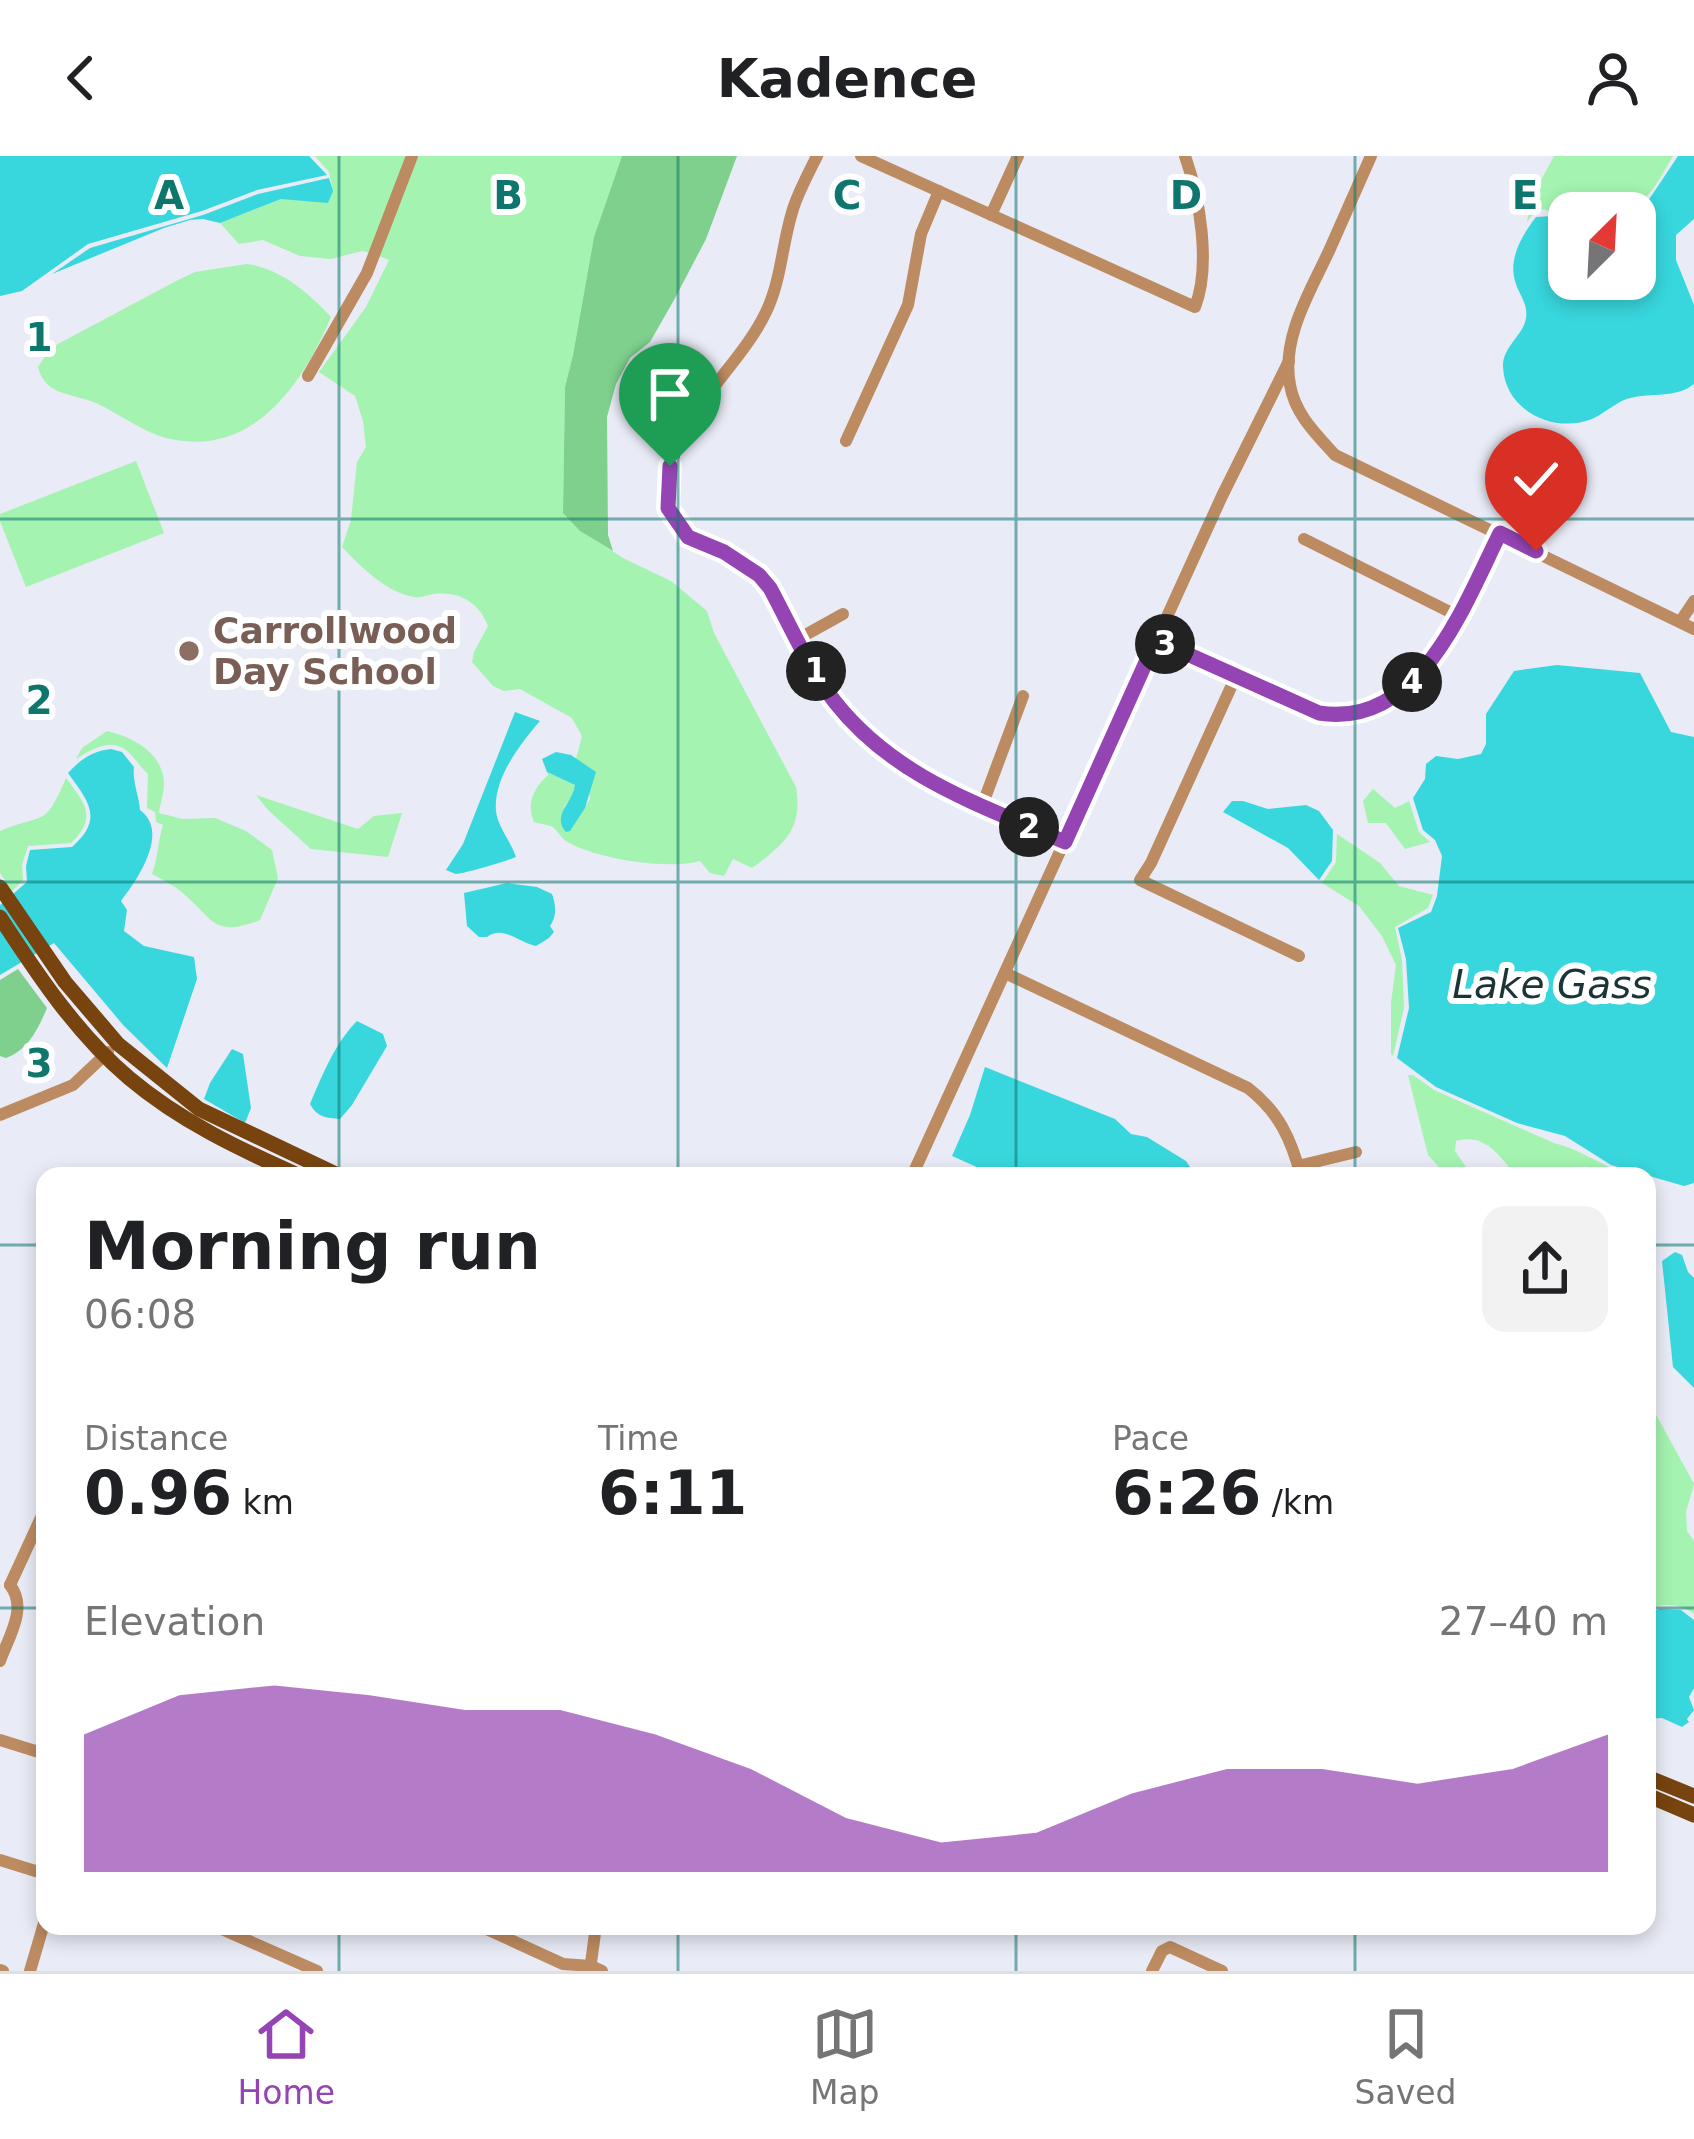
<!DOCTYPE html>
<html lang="en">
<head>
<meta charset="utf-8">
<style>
	:root { --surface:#fff; --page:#f2f2f2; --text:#202124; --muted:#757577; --line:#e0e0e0; --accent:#9544b3 }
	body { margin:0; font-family:"DejaVu Sans",sans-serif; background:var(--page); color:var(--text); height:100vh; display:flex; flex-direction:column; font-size:45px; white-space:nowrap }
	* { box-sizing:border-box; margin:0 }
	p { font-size:39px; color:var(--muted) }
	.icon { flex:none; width:66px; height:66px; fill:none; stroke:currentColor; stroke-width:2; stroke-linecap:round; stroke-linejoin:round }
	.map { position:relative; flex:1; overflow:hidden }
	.drawer { position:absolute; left:36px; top:1011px; width:1620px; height:768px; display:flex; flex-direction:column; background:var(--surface); border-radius:24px; box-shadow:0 6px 18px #0003 }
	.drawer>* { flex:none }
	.needle { width:78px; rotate:24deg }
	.fabs { position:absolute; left:1548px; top:36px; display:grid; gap:24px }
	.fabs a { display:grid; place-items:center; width:108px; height:108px; border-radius:24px; background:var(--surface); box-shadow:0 6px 18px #0003; font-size:60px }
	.pin { position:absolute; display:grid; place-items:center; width:102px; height:102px; color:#fff; margin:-123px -51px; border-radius:50% 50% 50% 0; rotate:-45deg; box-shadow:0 0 12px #0007 }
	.pin .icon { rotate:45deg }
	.km { position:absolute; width:60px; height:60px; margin:-30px; border-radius:50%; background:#222; color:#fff; font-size:33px; line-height:60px; text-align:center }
	.round { display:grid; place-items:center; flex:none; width:126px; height:126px; border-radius:24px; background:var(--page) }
	.overview { display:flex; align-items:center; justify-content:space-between; height:204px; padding:0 48px }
	h1 { font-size:66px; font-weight:700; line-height:90px }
	.figures { display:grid; grid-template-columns:repeat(3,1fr); gap:18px; height:204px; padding:12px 48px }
	.figures div { display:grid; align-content:center }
	.figures b { font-size:60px; font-weight:700 }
	.figures small { font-size:33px; font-weight:400 }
	.figures p { font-size:33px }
	.chart { height:336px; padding:24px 48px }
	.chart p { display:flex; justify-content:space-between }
	.chart svg { width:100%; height:216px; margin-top:12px; fill:var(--accent); opacity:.7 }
	header { display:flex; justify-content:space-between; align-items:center; height:156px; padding:0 48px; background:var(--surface); font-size:54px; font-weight:700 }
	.tabs { display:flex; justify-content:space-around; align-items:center; height:168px; border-top:3px solid var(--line); background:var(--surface); font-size:33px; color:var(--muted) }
	.tabs a { display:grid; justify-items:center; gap:6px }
	.tabs .current { color:var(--accent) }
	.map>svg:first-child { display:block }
	.green { fill:#a4f3b0 }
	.forest { fill:#7ed08c }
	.water { fill:#38d7de }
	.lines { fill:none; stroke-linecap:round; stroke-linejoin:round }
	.minor { stroke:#bd8b61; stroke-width:12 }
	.major { stroke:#77440f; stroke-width:15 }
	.route-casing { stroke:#fff; stroke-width:24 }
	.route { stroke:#9544b3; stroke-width:15 }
	.grid { fill:none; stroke:#0f766e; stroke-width:3; stroke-opacity:0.55 }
	.education-dot { fill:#8d6e63; stroke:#fff; stroke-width:4.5 }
	.labels { text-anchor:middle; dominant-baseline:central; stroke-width:12; stroke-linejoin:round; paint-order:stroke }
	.education-label { font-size:36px; font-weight:bold; fill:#785e54; stroke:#fff; text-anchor:start }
	.water-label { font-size:39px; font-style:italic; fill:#1b3435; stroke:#fff }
	.grid-label { font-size:39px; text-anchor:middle; font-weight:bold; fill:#0f766e; stroke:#fff; stroke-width:12; stroke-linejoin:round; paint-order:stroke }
</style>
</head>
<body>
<header><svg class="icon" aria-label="back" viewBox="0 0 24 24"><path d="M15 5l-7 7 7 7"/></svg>Kadence<svg class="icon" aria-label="person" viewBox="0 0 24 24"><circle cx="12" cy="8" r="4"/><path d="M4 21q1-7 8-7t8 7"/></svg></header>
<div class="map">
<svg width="1694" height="1815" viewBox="0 0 1694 1815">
	<rect width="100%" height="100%" fill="#e9ebf6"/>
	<g class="green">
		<polygon points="315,0 407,0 370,97 362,95 331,103 300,100 263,84 239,88 220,67 281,43 295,42 332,30 329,16"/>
		<path d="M417,0h205l-28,81 -21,118 -8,32 -2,125 17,19 45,28 46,22 36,30 7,22 82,154c7,42 -11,57 -44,81l-19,-9 -9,17 -14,-3 -10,-12c-32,9 -105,-2 -134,-20 -5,-3 -8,-10 -13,-14 -6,-3 -13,-3 -19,-5 -8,-19 0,-34 14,-47l-1,-3 28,13v7l-11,15 16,7 10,-15 -5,-32 -9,-8 6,-23 -10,-18 -52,-29 -16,2 -11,-5 -21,-24 2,-10 14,-26c-9,-24 -29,-35 -54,-32 -7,1 -13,4 -20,3 -28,-5 -53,-30 -72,-50l9,-27 6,-58 9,-15 -3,-26 -8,-25 -36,-24 47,-65 23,-47 -10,-4z"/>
		<path d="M1554,0h119c-8,13 -17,32 -28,42 -18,17 -70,12 -96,14l-4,-3 -11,4 -7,9 3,-21z"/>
		<path d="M247,108c33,4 62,29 84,53 -28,67 -78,140 -160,122 -26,-5 -51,-25 -75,-36 -24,-10 -51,-7 -58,-36l10,-15 10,-8 120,-64 17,-8z"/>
		<polygon points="136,305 164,377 26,431 0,365 0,358"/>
		<path d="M107,575c26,6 56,22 57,52 0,10 -4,21 -5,30l24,6 32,-1 31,13 26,19 6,28 -18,42c-45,17 -45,2 -75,-25 -9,-9 -22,-15 -33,-21 6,-17 6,-33 11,-49l-7,-3 -1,-10 -8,-4 1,-34c-8,-7 -14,-18 -22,-24 -16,-12 -36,0 -50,9l6,-11z"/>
		<path d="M66,622c19,25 32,40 5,65l-43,3 -6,19 1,15 -11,11 -12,-18v-42c46,-19 44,-2 66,-53z"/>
		<polygon points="1373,633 1395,652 1409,645 1419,676 1430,686 1405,693 1386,667 1368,667 1363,645"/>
		<polygon points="256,639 358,673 374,660 402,657 388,701 311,693 268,654"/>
		<polygon points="1337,678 1380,707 1399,730 1433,739 1428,752 1395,771 1402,804 1404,852 1393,900 1391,898 1391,847 1396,809 1382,780 1359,750 1322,727 1336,706"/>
		<path d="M1408,919h5l21,15 120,53c28,7 50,24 77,33h-115c-17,-21 -31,-43 -60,-35l-1,10 17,25h-25l-19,-21z"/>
		<path d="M1647,1150l5,56 -4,38 46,84 -8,28 1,19 7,10v73c-15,-11 -29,-11 -47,-5z"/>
	</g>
	<g class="forest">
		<polygon points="622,0 737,0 706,83 674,144 650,186 630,202 616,228 607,261 608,379 613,395 580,375 563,357 565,231 573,199 594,81"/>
		<path d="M18,813l29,39c-9,21 -19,42 -41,50l-6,-2v-76z"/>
	</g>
	<g class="water">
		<polygon points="0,0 309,0 327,19 257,34 202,55 88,88 22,135 0,140"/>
		<path d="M1678,0h16v63l-18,16v25l18,45v79c-20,16 -47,7 -70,16 -11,5 -21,14 -32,19 -38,15 -87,-8 -89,-52 -1,-20 21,-32 23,-49 2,-14 -6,-22 -10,-34 -9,-24 6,-49 20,-67l33,-2v64h66v-66h-9l22,-12z"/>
		<polygon points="329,22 333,35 328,47 281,43 220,67 203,63 190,64 164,72 52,118 90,92 203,59 258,38"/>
		<polygon points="1557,509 1640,517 1671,576 1694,581 1694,1027 1684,1030 1611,1009 1565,980 1517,967 1436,931 1397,902 1409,852 1406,803 1398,772 1431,756 1437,740 1442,700 1435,684 1423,674 1413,642 1425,623 1426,608 1436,600 1458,603 1481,598 1486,588 1486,558 1514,515"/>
		<path d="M515,556l25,9c-20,23 -47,58 -44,90 2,17 15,30 20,46 -9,4 -53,17 -60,17 -4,-1 -7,-3 -10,-4l17,-26z"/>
		<path d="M111,593l11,3 12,15c-2,13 5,29 6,43 30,22 -2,69 -19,91l6,9 -3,21 20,15 50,11 3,22 -30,89 -43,-42 -70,-83 -54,32v-70l27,-23 -1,-16 4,-16 42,-3c32,-28 17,-45 -4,-74 12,-13 24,-22 43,-24z"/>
		<path d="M556,596l15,3 25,17 -11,36 -15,23 -4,1c-15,-17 7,-29 9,-47l-28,-13 -5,-13z"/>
		<polygon points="1232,645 1243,645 1268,653 1306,649 1319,655 1333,674 1332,705 1319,724 1288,692 1223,656"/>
		<path d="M507,727l30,4 15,7c4,11 5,22 -2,32l4,6 -5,6 -13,8c-18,-4 -33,-21 -49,-9h-8l-12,-11 -3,-33z"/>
		<path d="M357,865l26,13 4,12 -35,59 -12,14c-14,-1 -23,-2 -30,-15 12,-28 25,-61 47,-83z"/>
		<polygon points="232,893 243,898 251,952 245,967 204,943 210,927"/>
		<polygon points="985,911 1115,963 1131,978 1147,981 1186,1005 1196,1020 997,1020 952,1000 970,959"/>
		<polygon points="1675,1096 1682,1099 1688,1116 1694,1122 1694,1232 1673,1211 1662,1105"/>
		<polygon points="1659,1453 1681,1454 1694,1464 1694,1532 1689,1541 1694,1554 1687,1563 1689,1566 1682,1571 1662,1562 1647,1563 1647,1458"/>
	</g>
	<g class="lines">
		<g class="minor">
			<path d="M817,0c-8,16 -17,33 -23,50 -12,35 -12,73 -28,106 -28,59 -95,104 -97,173 0,9 -2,19 2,27 19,39 71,42 99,76 20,37 39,81 65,114 60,76 144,103 230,141"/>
			<path d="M861,0l334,151c16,-41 5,-109 -10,-151"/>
			<path d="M1371,0c-14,32 -28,63 -42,95 -19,41 -48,87 -39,134 5,29 26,49 45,70l359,174"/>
			<polyline points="991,59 1018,0"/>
			<polyline points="308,220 367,117 412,0"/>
			<polyline points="846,285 908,149 921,78 939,35"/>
			<polyline points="1304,383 1458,460"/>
			<polyline points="1680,466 1694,445"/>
			<polyline points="798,483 843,458"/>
			<path d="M1157,484l162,73c101,16 145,-108 181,-180"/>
			<polyline points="1236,520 1151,707 1140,724 1299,800"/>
			<polyline points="982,650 1023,540"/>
			<path d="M1005,817l243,115c31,24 43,51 53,88"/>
			<polyline points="0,959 73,929 108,896"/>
			<polyline points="1298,1010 1356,996"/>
			<polyline points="912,1020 1222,340 1289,205"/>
			<polyline points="10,1429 45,1353"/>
			<path d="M0,1505c9,-25 28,-53 10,-76"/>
			<polyline points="0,1584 45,1598"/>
			<polyline points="0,1704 45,1718"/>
			<polyline points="215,1770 317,1815"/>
			<polyline points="480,1770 563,1808 591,1810 602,1815"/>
			<polyline points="0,1814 3,1815"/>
			<polyline points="590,1814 596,1770"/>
			<polyline points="30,1815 45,1764"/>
			<polyline points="1152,1815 1162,1795 1170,1791 1222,1815"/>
		</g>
		<g class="major">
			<polyline points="0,731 65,826 118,888 199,953 340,1020"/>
			<path d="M0,761c37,57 77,117 129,161 51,43 110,71 171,98"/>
			<polyline points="1647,1621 1694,1640"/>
			<polyline points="1647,1639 1694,1659"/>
		</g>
	</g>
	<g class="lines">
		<g class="route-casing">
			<path id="route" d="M670,310l-2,42 20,29 36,15 35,23 11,13c20,37 39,81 65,114 60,76 144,102 230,140l91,-202 163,73c101,16 145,-108 181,-180l36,18"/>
		</g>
		<use href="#route" class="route"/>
	</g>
	<path class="grid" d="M339,0v1020M678,0v1020M1016,0v1020M1355,0v1020M0,363h1694M0,726h1694M0,1089h45M1647,1089h47M0,1452h45M1647,1452h47M339,1770v45M678,1770v45M1016,1770v45M1355,1770v45"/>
	<circle class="education-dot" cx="189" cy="495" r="12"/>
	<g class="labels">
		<g class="education-label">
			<text x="213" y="474">Carrollwood<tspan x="213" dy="41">Day School</tspan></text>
		</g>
		<g class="water-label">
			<text x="1552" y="828">Lake Gass</text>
		</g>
	</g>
	<g class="grid-label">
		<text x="169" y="53">A</text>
		<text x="508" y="53">B</text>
		<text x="847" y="53">C</text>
		<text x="1186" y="53">D</text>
		<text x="1525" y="53">E</text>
		<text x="39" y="195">1</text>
		<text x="39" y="558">2</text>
		<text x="39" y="921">3</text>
	</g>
</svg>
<div class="fabs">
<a><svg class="needle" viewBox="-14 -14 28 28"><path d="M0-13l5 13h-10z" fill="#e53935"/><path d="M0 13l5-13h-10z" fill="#757577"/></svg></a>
</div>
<div class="pin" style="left:670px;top:310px;background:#1e9e55"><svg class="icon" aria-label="arrive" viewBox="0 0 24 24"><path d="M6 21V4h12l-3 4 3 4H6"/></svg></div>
<div class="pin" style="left:1536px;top:395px;background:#d93025"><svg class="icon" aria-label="check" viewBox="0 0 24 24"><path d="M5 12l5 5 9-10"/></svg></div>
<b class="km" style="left:816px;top:515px">1</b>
<b class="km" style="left:1029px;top:671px">2</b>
<b class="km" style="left:1165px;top:488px">3</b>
<b class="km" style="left:1412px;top:526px">4</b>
<section class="drawer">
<div class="overview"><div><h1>Morning run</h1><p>06:08</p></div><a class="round"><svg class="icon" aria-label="share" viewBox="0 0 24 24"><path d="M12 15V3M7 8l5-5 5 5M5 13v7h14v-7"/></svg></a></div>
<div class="figures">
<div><p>Distance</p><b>0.96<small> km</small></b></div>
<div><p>Time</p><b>6:11</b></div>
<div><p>Pace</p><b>6:26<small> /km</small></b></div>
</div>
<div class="chart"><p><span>Elevation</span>27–40 m</p>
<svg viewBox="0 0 160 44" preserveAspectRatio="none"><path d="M0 44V16L10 8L20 6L30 8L40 11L50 11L60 16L70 23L80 33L90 38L100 36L110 28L120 23L130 23L140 26L150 23L160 16V44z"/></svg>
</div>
</section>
</div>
<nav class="tabs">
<a class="current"><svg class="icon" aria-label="home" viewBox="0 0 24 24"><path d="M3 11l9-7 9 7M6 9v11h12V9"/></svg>Home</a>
<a><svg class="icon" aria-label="map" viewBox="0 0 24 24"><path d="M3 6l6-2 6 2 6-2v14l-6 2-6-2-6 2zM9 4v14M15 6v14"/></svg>Map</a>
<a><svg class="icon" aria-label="saved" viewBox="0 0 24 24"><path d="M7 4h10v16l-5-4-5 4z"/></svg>Saved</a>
</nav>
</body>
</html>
